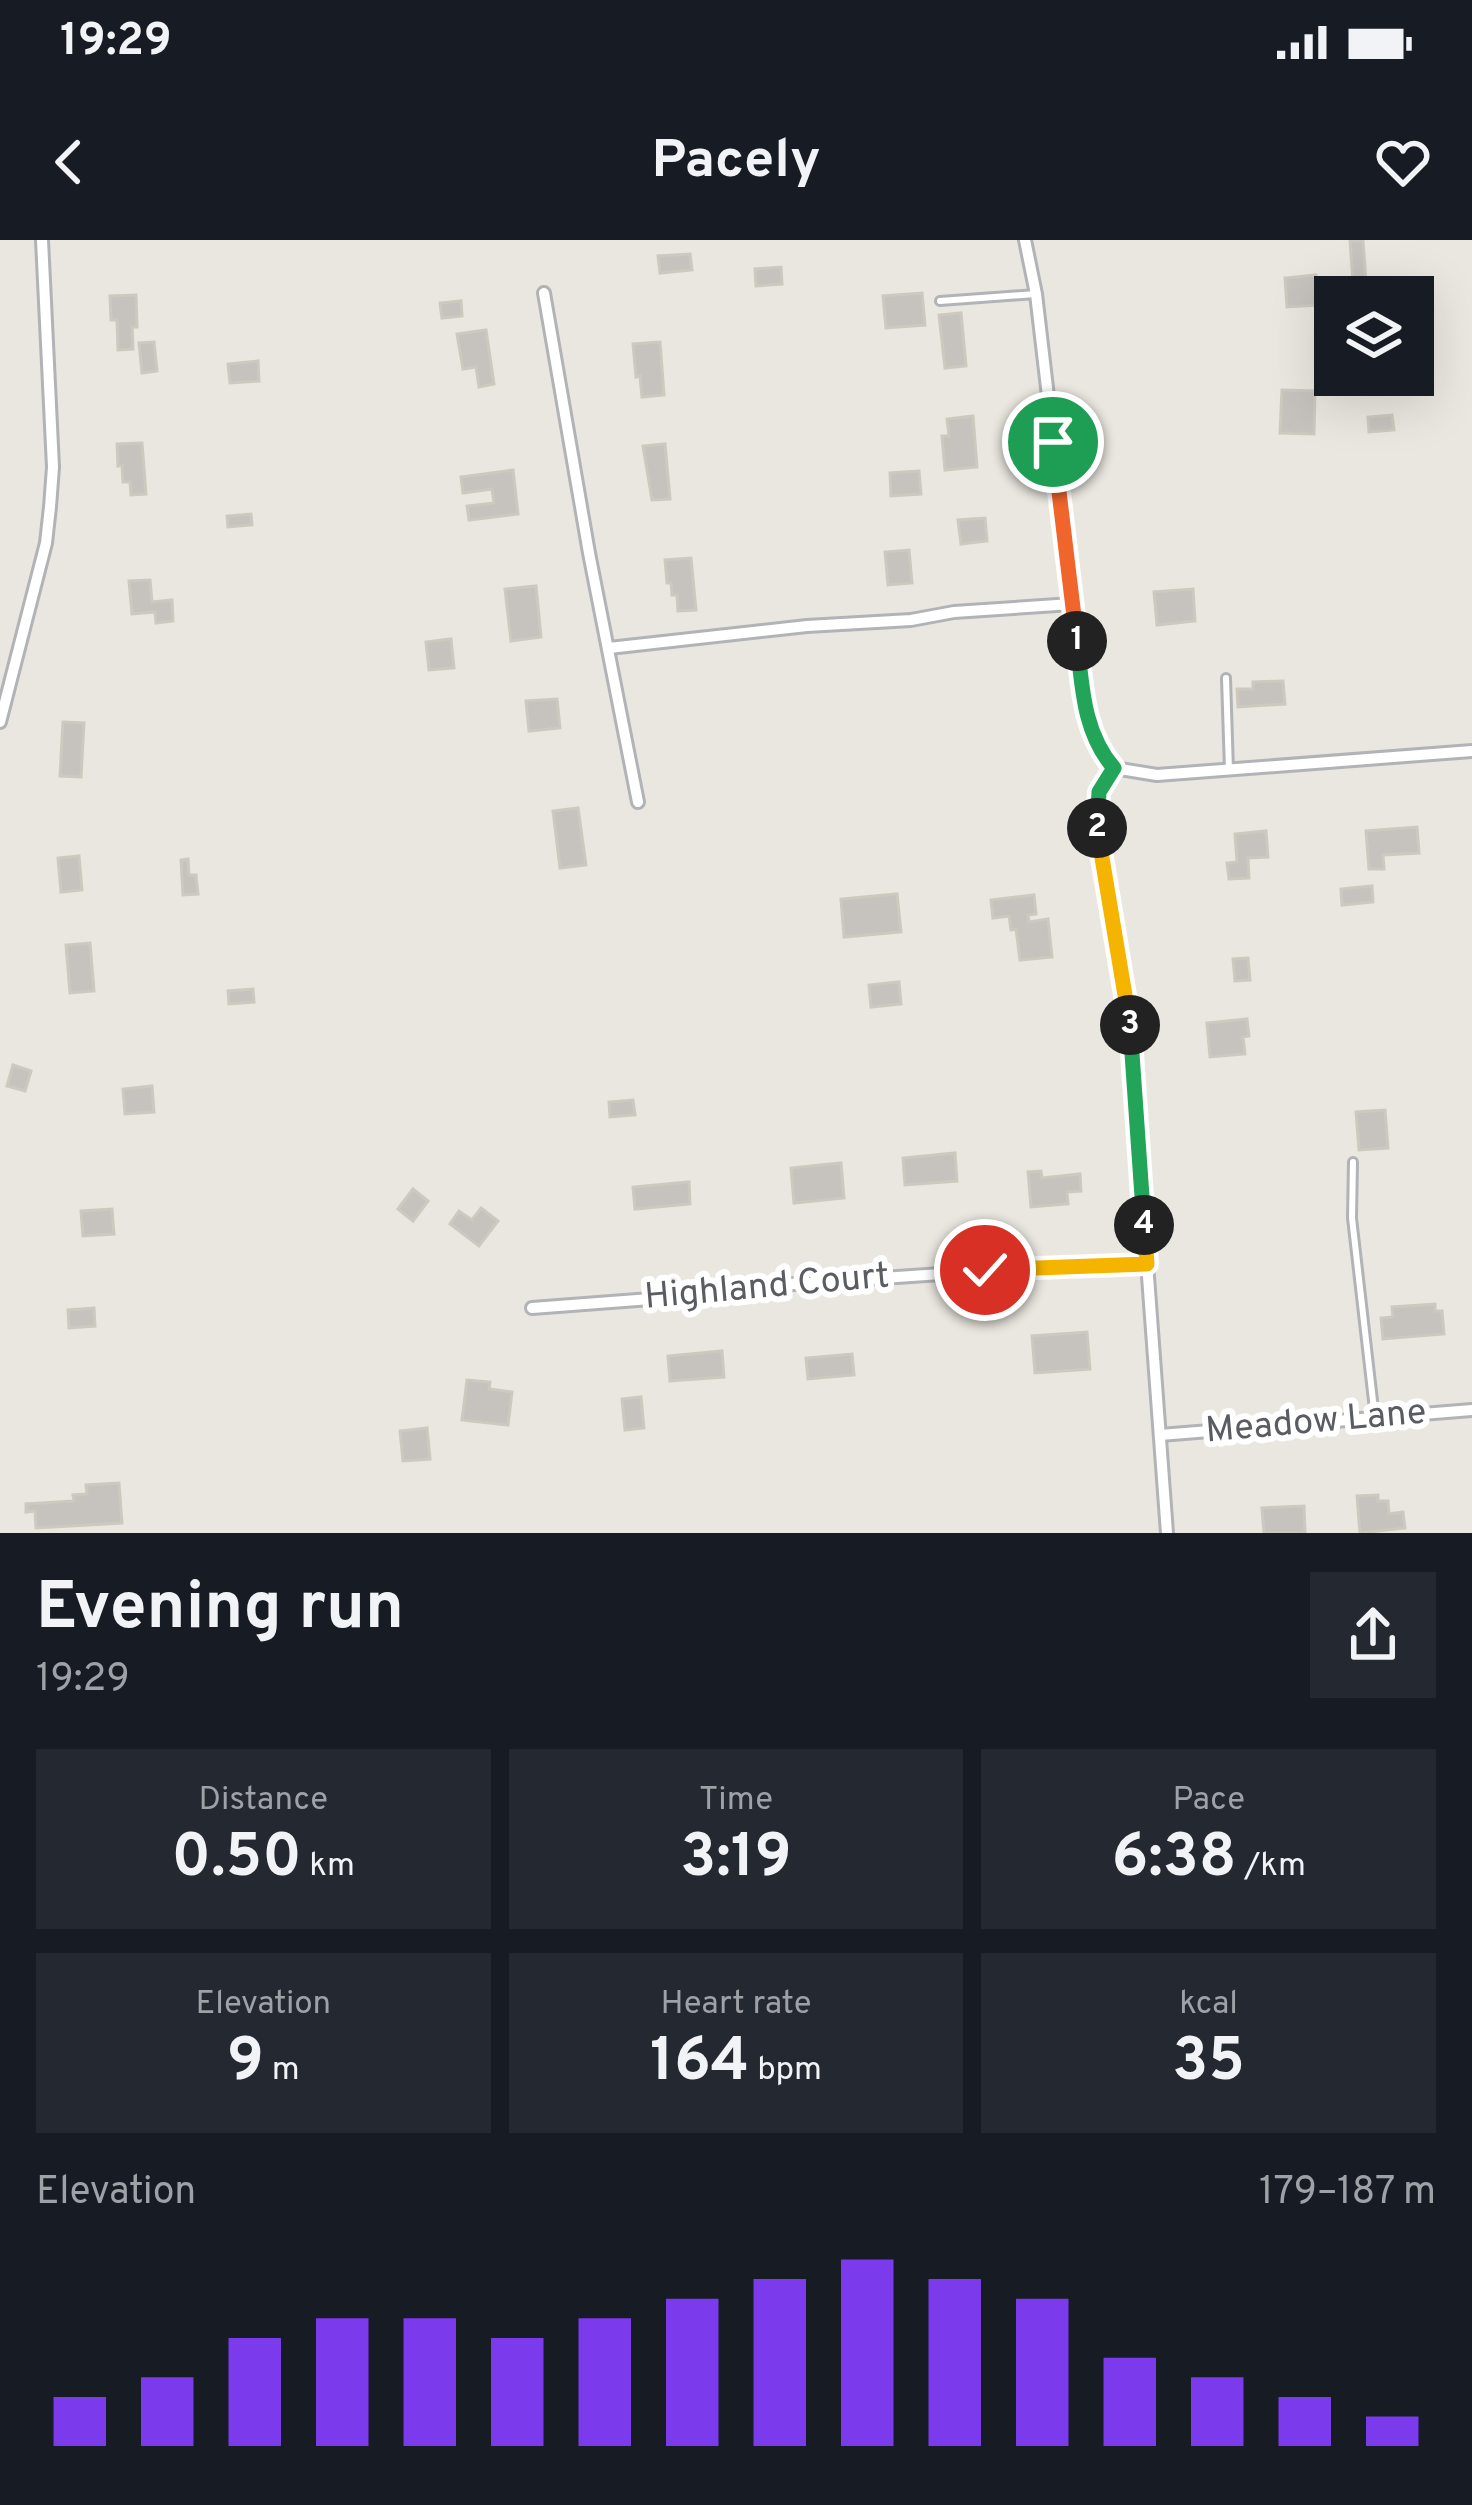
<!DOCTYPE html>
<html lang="en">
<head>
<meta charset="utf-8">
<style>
	:root { --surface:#171b24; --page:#242831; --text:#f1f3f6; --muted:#9ea1a6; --accent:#7c3aed }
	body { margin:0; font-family:Overpass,sans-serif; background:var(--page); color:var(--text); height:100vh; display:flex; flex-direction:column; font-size:45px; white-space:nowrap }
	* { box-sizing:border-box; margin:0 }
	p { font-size:39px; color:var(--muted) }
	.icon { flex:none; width:66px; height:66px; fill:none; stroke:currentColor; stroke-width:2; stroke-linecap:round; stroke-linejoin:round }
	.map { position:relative; height:1293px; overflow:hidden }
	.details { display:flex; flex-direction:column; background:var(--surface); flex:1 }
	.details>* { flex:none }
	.tools { position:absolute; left:1314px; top:36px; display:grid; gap:24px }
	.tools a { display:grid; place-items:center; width:120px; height:120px; border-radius:0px; background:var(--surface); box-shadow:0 12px 48px #0002; font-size:60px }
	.pin { position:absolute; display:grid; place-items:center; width:102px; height:102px; color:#fff; margin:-51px; border:6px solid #fff; border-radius:50%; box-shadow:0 3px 12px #0007 }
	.km { position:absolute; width:60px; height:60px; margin:-30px; border-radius:50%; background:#222; color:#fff; font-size:33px; line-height:60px; text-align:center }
	.round { display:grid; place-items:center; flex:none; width:126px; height:126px; border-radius:0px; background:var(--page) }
	.summary { display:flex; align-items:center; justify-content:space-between; height:204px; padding:0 36px }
	h1 { font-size:66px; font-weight:700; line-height:90px }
	.stats { display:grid; grid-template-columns:repeat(3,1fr); gap:18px; height:204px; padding:12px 36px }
	.stats div { display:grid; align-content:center; border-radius:0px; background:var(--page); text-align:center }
	.stats b { font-size:60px; font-weight:700 }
	.stats small { font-size:33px; font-weight:400 }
	.stats p { font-size:33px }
	.chart { height:336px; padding:24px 36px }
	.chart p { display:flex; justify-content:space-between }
	.chart svg { width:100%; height:216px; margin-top:12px; stroke:var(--accent); stroke-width:6 }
	.status { display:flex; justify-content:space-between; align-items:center; height:84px; padding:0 60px; background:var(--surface); direction:ltr }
	.status svg { height:33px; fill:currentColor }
	header { display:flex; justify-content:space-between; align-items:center; height:156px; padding:0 36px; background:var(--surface); font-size:54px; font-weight:700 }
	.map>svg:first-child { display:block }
	.building { fill:#c6c2be; stroke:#cec9bf; stroke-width:3 }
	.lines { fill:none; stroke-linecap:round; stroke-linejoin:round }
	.lane-casing { stroke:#b1b3b7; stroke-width:12 }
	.street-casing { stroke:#b1b3b7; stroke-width:16 }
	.lane { stroke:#fff; stroke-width:6 }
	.street { stroke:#fff; stroke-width:10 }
	.split-1-casing { stroke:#fff; stroke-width:24 }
	.split-2-casing { stroke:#fff; stroke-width:24 }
	.split-3-casing { stroke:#fff; stroke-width:24 }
	.split-4-casing { stroke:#fff; stroke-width:24 }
	.split-5-casing { stroke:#fff; stroke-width:24 }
	.split-1 { stroke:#f0652b; stroke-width:15 }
	.split-2 { stroke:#22a559; stroke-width:15 }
	.split-3 { stroke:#f5b400; stroke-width:15 }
	.split-4 { stroke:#22a559; stroke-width:15 }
	.split-5 { stroke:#f5b400; stroke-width:15 }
	.labels { text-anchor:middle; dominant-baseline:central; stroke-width:12; stroke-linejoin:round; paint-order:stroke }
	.street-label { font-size:36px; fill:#595c60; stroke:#fff }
</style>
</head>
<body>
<div class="status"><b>19:29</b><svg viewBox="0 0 49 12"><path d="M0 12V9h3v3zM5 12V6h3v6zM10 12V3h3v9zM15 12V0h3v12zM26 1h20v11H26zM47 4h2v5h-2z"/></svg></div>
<header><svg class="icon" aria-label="back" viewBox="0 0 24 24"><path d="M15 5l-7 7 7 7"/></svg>Pacely<svg class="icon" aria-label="heart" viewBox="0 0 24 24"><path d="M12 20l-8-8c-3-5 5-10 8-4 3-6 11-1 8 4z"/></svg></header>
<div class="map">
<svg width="1472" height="1293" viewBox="0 0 1472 1293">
	<rect width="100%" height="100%" fill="#eae7e0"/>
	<g class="building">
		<polygon points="1363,0 1367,57 1335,57 1335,64 1287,67 1285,38 1316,35 1317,45 1353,42 1350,1"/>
		<polygon points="690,14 692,30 660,33 658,16"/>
		<polygon points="781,27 782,44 756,46 755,29"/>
		<polygon points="922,53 925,85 886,88 883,56"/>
		<polygon points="136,55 137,87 132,87 133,109 118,110 117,80 111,80 110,56"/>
		<polygon points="461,61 462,76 442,78 440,63"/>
		<polygon points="961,73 966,126 945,128 939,75"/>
		<polygon points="486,90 494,144 479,147 476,127 463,129 457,94"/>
		<polygon points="154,102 157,131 142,133 139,103"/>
		<polygon points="660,102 664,155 642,157 640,136 636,137 633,104"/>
		<polygon points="258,121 259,141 230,143 228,124"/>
		<polygon points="1282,150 1315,151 1314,194 1280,193"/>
		<polygon points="1392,175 1394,190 1369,192 1368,177"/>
		<polygon points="973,176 977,227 945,230 942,196 949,196 947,179"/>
		<polygon points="142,203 146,254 131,255 130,242 123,242 122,225 118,226 117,204"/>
		<polygon points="665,204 670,259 652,260 643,206"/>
		<polygon points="513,230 518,274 469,280 467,266 494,263 492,249 463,253 461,237"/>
		<polygon points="919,231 921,254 891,256 890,233"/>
		<polygon points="251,274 252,285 228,287 227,276"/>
		<polygon points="985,278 987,301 961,304 958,280"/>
		<polygon points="909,310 912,343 888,345 885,312"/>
		<polygon points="691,318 696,370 678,371 677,355 672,355 671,343 667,343 665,320"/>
		<polygon points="150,340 152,362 172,360 173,381 156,383 155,372 132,374 129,341"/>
		<polygon points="536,346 541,397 511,401 505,349"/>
		<polygon points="1193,349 1195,381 1157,385 1154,352"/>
		<polygon points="451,399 454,428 429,430 426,402"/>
		<polygon points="1283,441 1285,464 1238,467 1237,449 1253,449 1253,442"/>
		<polygon points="557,459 560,488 529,491 526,461"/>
		<polygon points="63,482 84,483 81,537 60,536"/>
		<polygon points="578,568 586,625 560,628 553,571"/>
		<polygon points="1417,587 1419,613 1383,615 1384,629 1369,629 1366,591"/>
		<polygon points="1266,591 1268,617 1248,618 1249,638 1229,639 1227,623 1237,622 1235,594"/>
		<polygon points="79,616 82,650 61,652 58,618"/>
		<polygon points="188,619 189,635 196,635 198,654 183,655 181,620"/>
		<polygon points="1372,646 1373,662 1342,665 1341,649"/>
		<polygon points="897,654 901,692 844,697 841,659"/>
		<polygon points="1034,655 1036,674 1028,675 1029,682 1048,679 1052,717 1020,720 1016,689 1011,690 1009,676 993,678 991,660"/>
		<polygon points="90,703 94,751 70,753 66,705"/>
		<polygon points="1248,718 1250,740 1235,741 1233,719"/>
		<polygon points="899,742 901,764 871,767 869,745"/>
		<polygon points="253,749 254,762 229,764 228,751"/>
		<polygon points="1247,779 1249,796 1243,797 1245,814 1210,817 1207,783"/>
		<polygon points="13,825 31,831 25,851 7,846"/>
		<polygon points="152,846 154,872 125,874 123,849"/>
		<polygon points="633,860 635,875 610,877 609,862"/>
		<polygon points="1385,870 1388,908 1359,910 1356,872"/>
		<polygon points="955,913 957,941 905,945 903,918"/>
		<polygon points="841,923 844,958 794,963 791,928"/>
		<polygon points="1041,931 1042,938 1080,934 1081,951 1067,952 1068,964 1031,967 1028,932"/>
		<polygon points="689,942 690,964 635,969 633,947"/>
		<polygon points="413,949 428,961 413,981 398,969"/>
		<polygon points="481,968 498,981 479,1006 450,984 459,971 472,980"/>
		<polygon points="112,969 114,994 83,996 81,971"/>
		<polygon points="1435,1064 1435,1071 1442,1071 1444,1094 1383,1099 1381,1078 1393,1077 1392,1067"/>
		<polygon points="94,1068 95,1086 69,1088 68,1070"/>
		<polygon points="1087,1092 1090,1129 1035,1133 1032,1096"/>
		<polygon points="722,1111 724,1137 670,1141 668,1116"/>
		<polygon points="852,1114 854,1135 808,1139 806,1118"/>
		<polygon points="467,1140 490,1142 489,1149 512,1152 508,1185 462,1180"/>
		<polygon points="641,1157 644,1188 625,1190 622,1159"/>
		<polygon points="427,1188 430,1219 403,1221 400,1191"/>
		<polygon points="119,1243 122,1283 36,1288 35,1271 26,1272 26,1264 74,1261 73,1255 87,1254 86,1245"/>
		<polygon points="1378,1255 1378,1261 1388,1261 1389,1274 1403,1272 1405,1288 1360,1293 1357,1256"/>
		<polygon points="1304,1266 1305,1293 1264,1293 1262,1268"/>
	</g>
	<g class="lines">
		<g class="lane-casing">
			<g id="lane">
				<polyline points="940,61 1036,54"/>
				<polyline points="1226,438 1229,530"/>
				<polyline points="1353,922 1352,978 1375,1178"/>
			</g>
		</g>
		<g class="street-casing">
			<g id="street">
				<polyline points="1025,0 1036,54 1084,463 1100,511 1114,528 1157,535 1472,511"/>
				<polyline points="544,53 589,313 638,562"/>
				<polyline points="609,408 807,386 911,380 954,372 1072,364"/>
				<polyline points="0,482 46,303 50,267 53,227 42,0"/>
				<polyline points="1114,528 1099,552 1096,583 1129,780 1167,1293"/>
				<polyline points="532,1068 690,1056 794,1044 985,1031 1147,1024"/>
				<polyline points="1160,1195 1472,1170"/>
			</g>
		</g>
		<use href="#lane" class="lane"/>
		<use href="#street" class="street"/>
	</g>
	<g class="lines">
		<g class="split-1-casing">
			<polyline id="split-1" points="1053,202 1077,401"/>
		</g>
		<g class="split-2-casing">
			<path id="split-2" d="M1077,401c5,44 6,92 37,127l-15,24 -2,36"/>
		</g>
		<g class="split-3-casing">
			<polyline id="split-3" points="1097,588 1130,785"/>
		</g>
		<g class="split-4-casing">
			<polyline id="split-4" points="1130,785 1144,985"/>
		</g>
		<g class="split-5-casing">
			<polyline id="split-5" points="985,1030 1147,1024 1144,985"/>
		</g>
		<use href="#split-1" class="split-1"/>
		<use href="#split-2" class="split-2"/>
		<use href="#split-3" class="split-3"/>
		<use href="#split-4" class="split-4"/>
		<use href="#split-5" class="split-5"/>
	</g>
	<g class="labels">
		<g class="street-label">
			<text transform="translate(767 1048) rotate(-5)">Highland Court</text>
			<text transform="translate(1316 1183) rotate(-5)">Meadow Lane</text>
		</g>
	</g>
</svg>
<div class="tools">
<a><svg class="icon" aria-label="layers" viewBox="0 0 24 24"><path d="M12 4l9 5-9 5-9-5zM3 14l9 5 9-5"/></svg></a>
</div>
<div class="pin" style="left:1053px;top:202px;background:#1e9e55"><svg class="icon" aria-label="arrive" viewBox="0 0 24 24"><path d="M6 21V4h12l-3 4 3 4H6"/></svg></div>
<div class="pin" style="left:985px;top:1030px;background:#d93025"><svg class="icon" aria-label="check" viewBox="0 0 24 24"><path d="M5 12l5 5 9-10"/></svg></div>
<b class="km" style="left:1077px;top:401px">1</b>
<b class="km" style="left:1097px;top:588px">2</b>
<b class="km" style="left:1130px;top:785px">3</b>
<b class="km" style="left:1144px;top:985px">4</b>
</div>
<section class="details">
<div class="summary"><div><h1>Evening run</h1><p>19:29</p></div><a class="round"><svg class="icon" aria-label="share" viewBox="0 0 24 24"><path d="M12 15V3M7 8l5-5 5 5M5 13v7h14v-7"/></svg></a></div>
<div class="stats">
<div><p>Distance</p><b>0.50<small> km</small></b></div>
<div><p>Time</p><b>3:19</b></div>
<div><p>Pace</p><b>6:38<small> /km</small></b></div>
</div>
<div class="stats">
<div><p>Elevation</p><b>9<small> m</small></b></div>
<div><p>Heart rate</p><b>164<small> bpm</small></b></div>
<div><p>kcal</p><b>35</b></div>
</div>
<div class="chart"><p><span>Elevation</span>179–187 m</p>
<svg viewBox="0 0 160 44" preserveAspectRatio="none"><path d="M5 44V34M15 44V30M25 44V22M35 44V18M45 44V18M55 44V22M65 44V18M75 44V14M85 44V10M95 44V6M105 44V10M115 44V14M125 44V26M135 44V30M145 44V34M155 44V38"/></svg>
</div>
</section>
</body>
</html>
